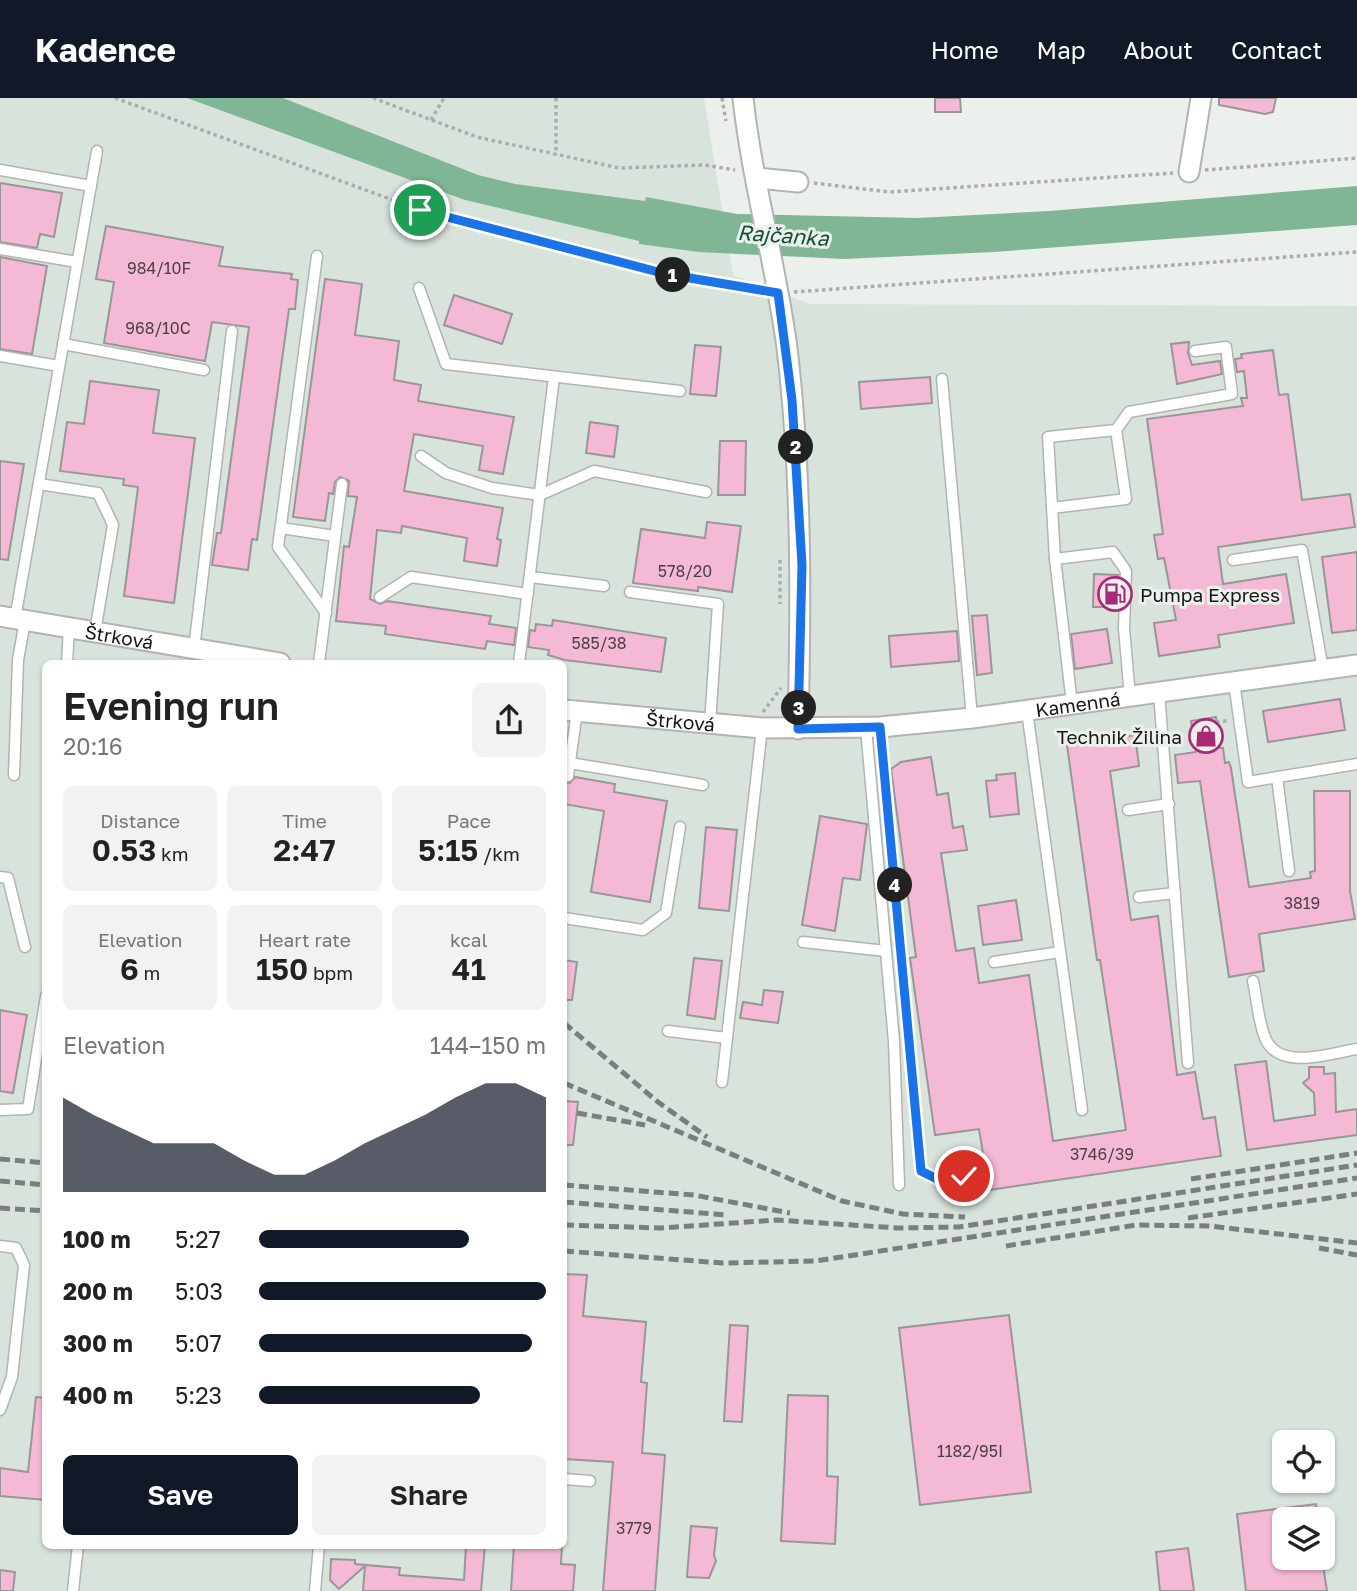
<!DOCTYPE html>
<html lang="en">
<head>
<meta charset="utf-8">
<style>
	:root { --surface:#fff; --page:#f2f2f2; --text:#222; --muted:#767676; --accent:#111827 }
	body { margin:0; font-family:"Golos Text",sans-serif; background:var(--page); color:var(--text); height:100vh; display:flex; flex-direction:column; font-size:26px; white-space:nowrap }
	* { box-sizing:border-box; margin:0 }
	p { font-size:23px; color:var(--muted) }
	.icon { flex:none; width:38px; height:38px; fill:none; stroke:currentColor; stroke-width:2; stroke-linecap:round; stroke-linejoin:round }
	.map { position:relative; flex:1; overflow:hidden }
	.panel { position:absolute; left:42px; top:562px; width:525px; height:889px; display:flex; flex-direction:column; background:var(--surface); border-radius:10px; box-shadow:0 2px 5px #0004 }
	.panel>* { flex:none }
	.buttons { position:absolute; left:1272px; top:1332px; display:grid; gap:14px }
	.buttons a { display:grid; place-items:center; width:63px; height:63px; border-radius:10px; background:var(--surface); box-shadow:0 2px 5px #0004; font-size:35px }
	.pin { position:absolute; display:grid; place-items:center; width:60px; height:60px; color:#fff; margin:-30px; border:4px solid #fff; border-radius:50%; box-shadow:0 2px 7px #0007 }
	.km { position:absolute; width:35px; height:35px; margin:-18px; border-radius:50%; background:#222; color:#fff; font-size:19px; line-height:35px; text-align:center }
	.round { display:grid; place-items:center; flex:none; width:74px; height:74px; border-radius:10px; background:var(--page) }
	.headline { display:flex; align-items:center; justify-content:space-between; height:119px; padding:0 21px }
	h1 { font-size:38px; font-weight:600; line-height:52px }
	.figures { display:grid; grid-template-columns:repeat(3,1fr); gap:10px; height:119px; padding:7px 21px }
	.figures div { display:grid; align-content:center; border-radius:10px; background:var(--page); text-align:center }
	.figures b { font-size:30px; font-weight:600 }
	.figures small { font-size:19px; font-weight:400 }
	.figures p { font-size:19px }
	.chart { height:196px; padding:14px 21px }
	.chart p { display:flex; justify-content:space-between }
	.chart svg { width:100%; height:126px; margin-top:7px; fill:var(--accent); opacity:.7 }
	.primary-button { display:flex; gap:14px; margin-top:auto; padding:14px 21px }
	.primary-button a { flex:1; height:80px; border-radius:10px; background:var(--accent); color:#fff; font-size:28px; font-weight:600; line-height:80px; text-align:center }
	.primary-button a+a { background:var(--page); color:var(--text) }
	ul { padding:0 21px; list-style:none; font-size:23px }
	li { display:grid; grid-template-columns:112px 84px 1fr; align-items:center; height:52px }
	li i { height:18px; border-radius:9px; background:var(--accent) }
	header { display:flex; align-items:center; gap:42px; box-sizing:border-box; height:98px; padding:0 35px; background:var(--accent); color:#fff }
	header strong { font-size:33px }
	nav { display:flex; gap:38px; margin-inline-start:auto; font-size:24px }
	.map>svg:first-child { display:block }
	.built { fill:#d8e3dc; fill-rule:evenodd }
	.water { fill:#80b695 }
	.building { fill:#f4bad5; stroke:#9a9698; stroke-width:2 }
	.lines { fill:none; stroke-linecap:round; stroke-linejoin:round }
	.lane-casing { stroke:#b1b4b2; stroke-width:13 }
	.street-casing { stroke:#b1b4b2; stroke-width:23 }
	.path { stroke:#aaadaa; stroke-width:3.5; stroke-dasharray:3.5 3.5; stroke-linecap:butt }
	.lane { stroke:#fff; stroke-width:10 }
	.street { stroke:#fff; stroke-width:19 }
	.rail { stroke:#7c7e7c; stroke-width:5; stroke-dasharray:10 5; stroke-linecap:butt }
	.route-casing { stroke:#fff; stroke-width:14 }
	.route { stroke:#1a73e8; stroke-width:9 }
	.labels { text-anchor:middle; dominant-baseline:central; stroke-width:6; stroke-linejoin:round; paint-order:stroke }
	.number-label { font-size:16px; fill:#4d3f45 }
	.poi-label { font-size:19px; fill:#151615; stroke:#ecf0ed; text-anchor:start }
	.street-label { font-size:19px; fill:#151615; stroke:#ecf0ed }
	.water-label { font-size:21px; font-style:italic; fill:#105232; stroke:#ecf0ed }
</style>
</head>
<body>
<header>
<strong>Kadence</strong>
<nav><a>Home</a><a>Map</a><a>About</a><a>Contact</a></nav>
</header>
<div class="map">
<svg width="1357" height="1493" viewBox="0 0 1357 1493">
	<rect width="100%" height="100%" fill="#ecf0ed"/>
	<path class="built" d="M0,0h704l29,177 77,29 547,2v1285h-1357zM46,565h518v882h-518zM1284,1344h39v38h-39zM1284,1421h39v39h-39z"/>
	<polygon class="water" points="187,0 283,0 478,77 515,86 645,103 646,99 737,116 917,120 1049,113 1357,88 1357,127 994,154 844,161 699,154 639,146 639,143 465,102"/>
	<g class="building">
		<polygon points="935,0 960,0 961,14 935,14"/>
		<polygon points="1219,0 1276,0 1273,14 1265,16 1219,7"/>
		<polygon points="0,85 62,95 54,139 40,136 37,150 0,144"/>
		<polygon points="106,128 223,149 219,168 292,176 291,181 298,182 295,211 289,211 257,442 252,441 248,472 212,467 217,435 221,435 249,229 212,224 205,263 104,245 114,184 96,181"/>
		<polygon points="0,159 47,168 32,256 0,251"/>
		<polygon points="325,181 362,186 355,237 399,243 394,282 421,287 418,303 514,319 503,376 479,372 483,348 414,336 404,393 503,410 497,441 501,442 497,468 464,463 467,440 402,428 401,435 377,432 370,501 380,506 387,503 491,518 489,526 516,530 514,547 487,543 485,551 385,536 386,528 336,523 344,448 349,449 357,399 348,398 349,383 340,379 335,384 333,396 329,395 325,423 293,419"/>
		<polygon points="454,197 512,216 502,246 444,227"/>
		<polygon points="1189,244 1188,255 1192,267 1220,263 1222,276 1177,286 1171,246"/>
		<polygon points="695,247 721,249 716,298 690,296"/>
		<polygon points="1273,252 1279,297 1288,296 1302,402 1350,396 1355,429 1218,449 1223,486 1286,476 1294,525 1218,537 1220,549 1159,558 1154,525 1176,522 1164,460 1158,461 1154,437 1163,436 1147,321 1243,308 1241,300 1247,300 1244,273 1237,274 1235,261 1242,260 1241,256"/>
		<polygon points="930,279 932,305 861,311 859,284"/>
		<polygon points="90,283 159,292 153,335 195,340 174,505 124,498 138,389 123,387 124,381 60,373 67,324 84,326"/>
		<polygon points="590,324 618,328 614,359 586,355"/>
		<polygon points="720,343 746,343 745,397 718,397"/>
		<polygon points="0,363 24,366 8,462 0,461"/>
		<polygon points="707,424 741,428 732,494 698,489 698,493 633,485 641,431 705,440"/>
		<polygon points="1357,454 1357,532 1332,535 1322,459"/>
		<polygon points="1094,476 1118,477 1117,509 1093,509"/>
		<polygon points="987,517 992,575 977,577 972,518"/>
		<polygon points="553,522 666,540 661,574 565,562 548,557 549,552 528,549 530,532 535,533 536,526 552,528"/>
		<polygon points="1107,531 1112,565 1075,571 1071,536"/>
		<polygon points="957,533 959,563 891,569 889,538"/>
		<polygon points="1340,601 1345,632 1268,644 1263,613"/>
		<polygon points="1216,619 1220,650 1223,650 1225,665 1229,664 1231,670 1249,789 1311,780 1310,774 1315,773 1314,693 1350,693 1350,793 1355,821 1259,836 1264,873 1229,879 1200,683 1178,685 1175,657 1196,654 1191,623"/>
		<polygon points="1135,637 1139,668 1110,673 1131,822 1158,818 1177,977 1195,974 1203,1021 1215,1019 1221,1058 989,1092 979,1031 935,1037 910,860 916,859 891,671 901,664 931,659 937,697 948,695 953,730 963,728 967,752 941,755 956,853 974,850 979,885 1029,877 1053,1043 1126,1032 1100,862 1097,862 1067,647"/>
		<polygon points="1015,675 1019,716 990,719 986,683 997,682 996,677"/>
		<polygon points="575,679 615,686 614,694 667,703 650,804 591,794 604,713 564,706 564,684 570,685"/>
		<polygon points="820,718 867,726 860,782 843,780 835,833 802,827"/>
		<polygon points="706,729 737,732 729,813 699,810"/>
		<polygon points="1016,802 1022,842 983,847 978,808"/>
		<polygon points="694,860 722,863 715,921 687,917"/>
		<polygon points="564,862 577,864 572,902 564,902"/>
		<polygon points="764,892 783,894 778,925 740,920 743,904 762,907"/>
		<polygon points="0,912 27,917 13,995 0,993"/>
		<polygon points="1266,963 1274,1023 1315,1017 1314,995 1303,985 1309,980 1309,969 1324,969 1324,976 1335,975 1336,1014 1357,1011 1357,1037 1247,1052 1235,967"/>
		<polygon points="564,1003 578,1004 573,1047 564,1047"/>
		<polygon points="564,1176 587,1177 583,1218 646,1224 641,1284 647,1285 642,1355 665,1357 655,1493 603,1493 613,1364 564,1361"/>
		<polygon points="1009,1217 1031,1394 920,1407 899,1230"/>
		<polygon points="730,1227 748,1228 742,1324 724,1323"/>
		<polygon points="788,1297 828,1298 827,1378 838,1379 835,1446 781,1443"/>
		<polygon points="36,1299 46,1300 46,1402 0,1398 0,1370 28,1374"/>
		<polygon points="1316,1406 1318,1421 1284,1421 1284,1460 1322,1460 1327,1493 1246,1493 1237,1416"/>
		<polygon points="691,1428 717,1430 714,1457 716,1463 709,1480 687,1479"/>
		<polygon points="466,1447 485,1447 481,1493 363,1493 365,1468 339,1491 330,1482 331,1461 355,1462 355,1466 400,1470 399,1477 464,1482"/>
		<polygon points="514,1447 562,1447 561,1466 575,1467 573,1493 511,1493"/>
		<polygon points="1188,1450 1194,1493 1160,1493 1156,1454"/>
		<polygon points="0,1472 15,1474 13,1493 0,1493"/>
	</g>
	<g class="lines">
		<g class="lane-casing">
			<g id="lane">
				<polyline points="0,72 91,88"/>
				<polyline points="0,151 77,164"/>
				<polyline points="317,158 278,449 326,515"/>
				<polyline points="419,190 446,266 680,293"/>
				<polyline points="63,246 204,272"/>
				<polyline points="0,258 59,268"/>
				<polyline points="942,281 972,620"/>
				<polyline points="421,358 446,375 492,390 540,397 594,373 706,394"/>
				<polyline points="39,386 98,395 113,427 95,534"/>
				<polyline points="1052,410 1126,401 1116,332"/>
				<polyline points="281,430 335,438"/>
				<polyline points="1055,461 1113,454 1126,473 1124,530 1130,599"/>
				<polyline points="1233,462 1302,452 1323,572"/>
				<polyline points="530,479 604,488"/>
				<polyline points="630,494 718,506 710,626"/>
				<polyline points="380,499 411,479 528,496"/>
				<polyline points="15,521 97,53"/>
				<polyline points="194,551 232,233"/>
				<polyline points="67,565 69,530"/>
				<polyline points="319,565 342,386"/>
				<polyline points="519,565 554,279"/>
				<polyline points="1234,584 1248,684 1357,666"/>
				<polyline points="1159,595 1188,965"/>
				<polyline points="1072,606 1055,461 1048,339 1116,332 1129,314 1232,296 1226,249 1195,253"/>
				<polyline points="1027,613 1082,1012"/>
				<polyline points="880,629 921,1073 939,1082 964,1078"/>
				<polyline points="866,630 894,943 899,1087"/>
				<polyline points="570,665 703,687"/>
				<polyline points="14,677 18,562 25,523"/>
				<polyline points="568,678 577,613"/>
				<polyline points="1277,679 1289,773"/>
				<polyline points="1128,712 1169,706"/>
				<polyline points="0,779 8,780 25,849"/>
				<polyline points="1139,799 1175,795"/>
				<polyline points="564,820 643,832 666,815 680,729"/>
				<polyline points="803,844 886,853"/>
				<polyline points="994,864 1060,854"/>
				<path d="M1253,883c4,17 5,42 13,59 15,31 65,13 91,9"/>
				<polyline points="668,933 727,940"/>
				<polyline points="722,984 762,630"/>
				<polyline points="0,1012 28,1011 46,898"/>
				<polyline points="0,1148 16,1150 24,1167 12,1279 0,1312"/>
				<polyline points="564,1381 590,1383"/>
				<polyline points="73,1493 78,1447"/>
				<polyline points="315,1493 319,1447"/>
			</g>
		</g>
		<g class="street-casing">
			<g id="street">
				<path d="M743,0c9,84 33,166 44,250 15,127 14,254 11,381"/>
				<polyline points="1189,74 1201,0"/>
				<polyline points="757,80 798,84"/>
				<path id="s1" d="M0,518l280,47"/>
				<path id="s2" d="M564,612l198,18 118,-1 92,-9 385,-53"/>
			</g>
		</g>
		<g class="path">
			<polyline points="115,0 420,112 666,176 761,194"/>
			<polyline points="373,0 477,39 619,70 705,67 735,72"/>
			<polyline points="556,0 556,57"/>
			<polyline points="722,0 726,23"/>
			<polyline points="431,22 444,0"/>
			<polyline points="1205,72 1357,60"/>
			<polyline points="814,85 889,94 1173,75"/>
			<polyline points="794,194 1357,154"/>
			<polyline points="780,462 780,506"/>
			<polyline points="763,614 781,590"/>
			<polyline points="1216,624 1227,623"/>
		</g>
		<use href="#lane" class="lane"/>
		<use href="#street" class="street"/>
		<g class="rail">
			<polyline points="564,925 658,1004 707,1039"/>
			<polyline points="564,985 842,1103 903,1116 965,1119"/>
			<polyline points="577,1015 645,1027"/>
			<polyline points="0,1061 46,1065"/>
			<polyline points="1191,1081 1357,1055"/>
			<polyline points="0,1083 46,1087"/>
			<polyline points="564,1087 694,1097 790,1115"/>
			<polyline points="564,1104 727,1117"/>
			<polyline points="0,1110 46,1113"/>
			<polyline points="1188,1120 1357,1096"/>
			<polyline points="564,1127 661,1130 777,1122 898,1130 959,1129 1357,1067"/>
			<polyline points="1006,1148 1136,1127 1209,1128 1357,1145"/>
			<polyline points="1319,1150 1357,1157"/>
			<polyline points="564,1153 723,1165 815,1163 1357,1080"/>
		</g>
	</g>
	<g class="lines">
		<g class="route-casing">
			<polyline id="route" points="420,112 666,176 778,195 792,302 802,467 798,631 880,629 921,1073 939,1082 964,1078"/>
		</g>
		<use href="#route" class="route"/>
	</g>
	<defs>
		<g id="fuel-ring" transform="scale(1.75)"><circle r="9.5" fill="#ecf0ed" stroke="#aa2976" stroke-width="1.5"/><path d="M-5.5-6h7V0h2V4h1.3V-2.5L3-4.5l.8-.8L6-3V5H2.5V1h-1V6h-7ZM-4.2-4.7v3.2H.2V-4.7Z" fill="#aa2976"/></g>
		<g id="shop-ring" transform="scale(1.75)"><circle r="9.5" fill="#ecf0ed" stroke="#aa2976" stroke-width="1.5"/><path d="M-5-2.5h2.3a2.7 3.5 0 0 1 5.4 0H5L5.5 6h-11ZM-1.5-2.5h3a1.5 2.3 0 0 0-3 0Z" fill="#aa2976"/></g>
	</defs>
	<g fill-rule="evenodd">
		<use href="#fuel-ring" x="1115" y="496"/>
		<use href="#shop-ring" x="1206" y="638"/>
	</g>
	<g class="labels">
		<g class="number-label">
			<text x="159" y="170">984/10F</text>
			<text x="158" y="230">968/10C</text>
			<text x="685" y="473">578/20</text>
			<text x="599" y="545">585/38</text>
			<text x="1302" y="805">3819</text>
			<text x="1102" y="1056">3746/39</text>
			<text x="970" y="1353">1182/95I</text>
			<text x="634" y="1430">3779</text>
		</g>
		<g class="poi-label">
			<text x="1140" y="496">Pumpa Express</text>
			<text x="1182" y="638" text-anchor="end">Technik Žilina</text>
		</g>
		<g class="street-label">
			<text stroke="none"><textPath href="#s1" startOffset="121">Štrková</textPath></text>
			<text stroke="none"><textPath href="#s2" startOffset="516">Kamenná</textPath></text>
			<text stroke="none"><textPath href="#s2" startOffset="117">Štrková</textPath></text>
		</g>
		<g class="water-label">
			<text transform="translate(783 137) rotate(4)">Rajčanka</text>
		</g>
	</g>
</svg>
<div class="buttons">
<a><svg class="icon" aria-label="locate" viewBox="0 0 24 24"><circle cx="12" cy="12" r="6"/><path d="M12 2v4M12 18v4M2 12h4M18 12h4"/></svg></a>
<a><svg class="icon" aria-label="layers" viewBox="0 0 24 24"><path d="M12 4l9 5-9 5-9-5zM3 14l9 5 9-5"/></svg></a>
</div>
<div class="pin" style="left:420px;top:112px;background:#1e9e55"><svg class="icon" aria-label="arrive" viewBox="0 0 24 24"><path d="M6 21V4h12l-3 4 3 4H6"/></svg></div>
<div class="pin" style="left:964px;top:1078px;background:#d93025"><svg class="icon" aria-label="check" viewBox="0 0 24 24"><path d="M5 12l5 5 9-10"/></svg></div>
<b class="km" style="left:673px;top:177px">1</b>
<b class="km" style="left:796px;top:349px">2</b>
<b class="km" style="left:799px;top:610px">3</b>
<b class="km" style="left:895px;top:787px">4</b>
<section class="panel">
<div class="headline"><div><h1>Evening run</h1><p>20:16</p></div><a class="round"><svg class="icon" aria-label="share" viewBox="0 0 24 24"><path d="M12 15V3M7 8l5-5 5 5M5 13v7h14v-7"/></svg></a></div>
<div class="figures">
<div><p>Distance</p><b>0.53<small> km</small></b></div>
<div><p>Time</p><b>2:47</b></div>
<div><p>Pace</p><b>5:15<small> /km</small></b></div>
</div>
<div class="figures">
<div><p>Elevation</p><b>6<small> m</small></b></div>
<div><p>Heart rate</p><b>150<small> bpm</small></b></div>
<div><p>kcal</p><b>41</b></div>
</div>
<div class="chart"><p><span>Elevation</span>144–150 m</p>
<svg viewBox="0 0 160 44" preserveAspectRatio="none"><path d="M0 44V11L10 17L20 22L30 27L40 27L50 27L60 33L70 38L80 38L90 33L100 27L110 22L120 17L130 11L140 6L150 6L160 11V44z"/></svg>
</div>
<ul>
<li><b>100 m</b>5:27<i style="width:73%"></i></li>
<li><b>200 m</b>5:03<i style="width:100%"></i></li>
<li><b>300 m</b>5:07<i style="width:95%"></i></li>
<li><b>400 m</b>5:23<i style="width:77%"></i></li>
</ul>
<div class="primary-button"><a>Save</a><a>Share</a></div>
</section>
</div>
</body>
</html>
